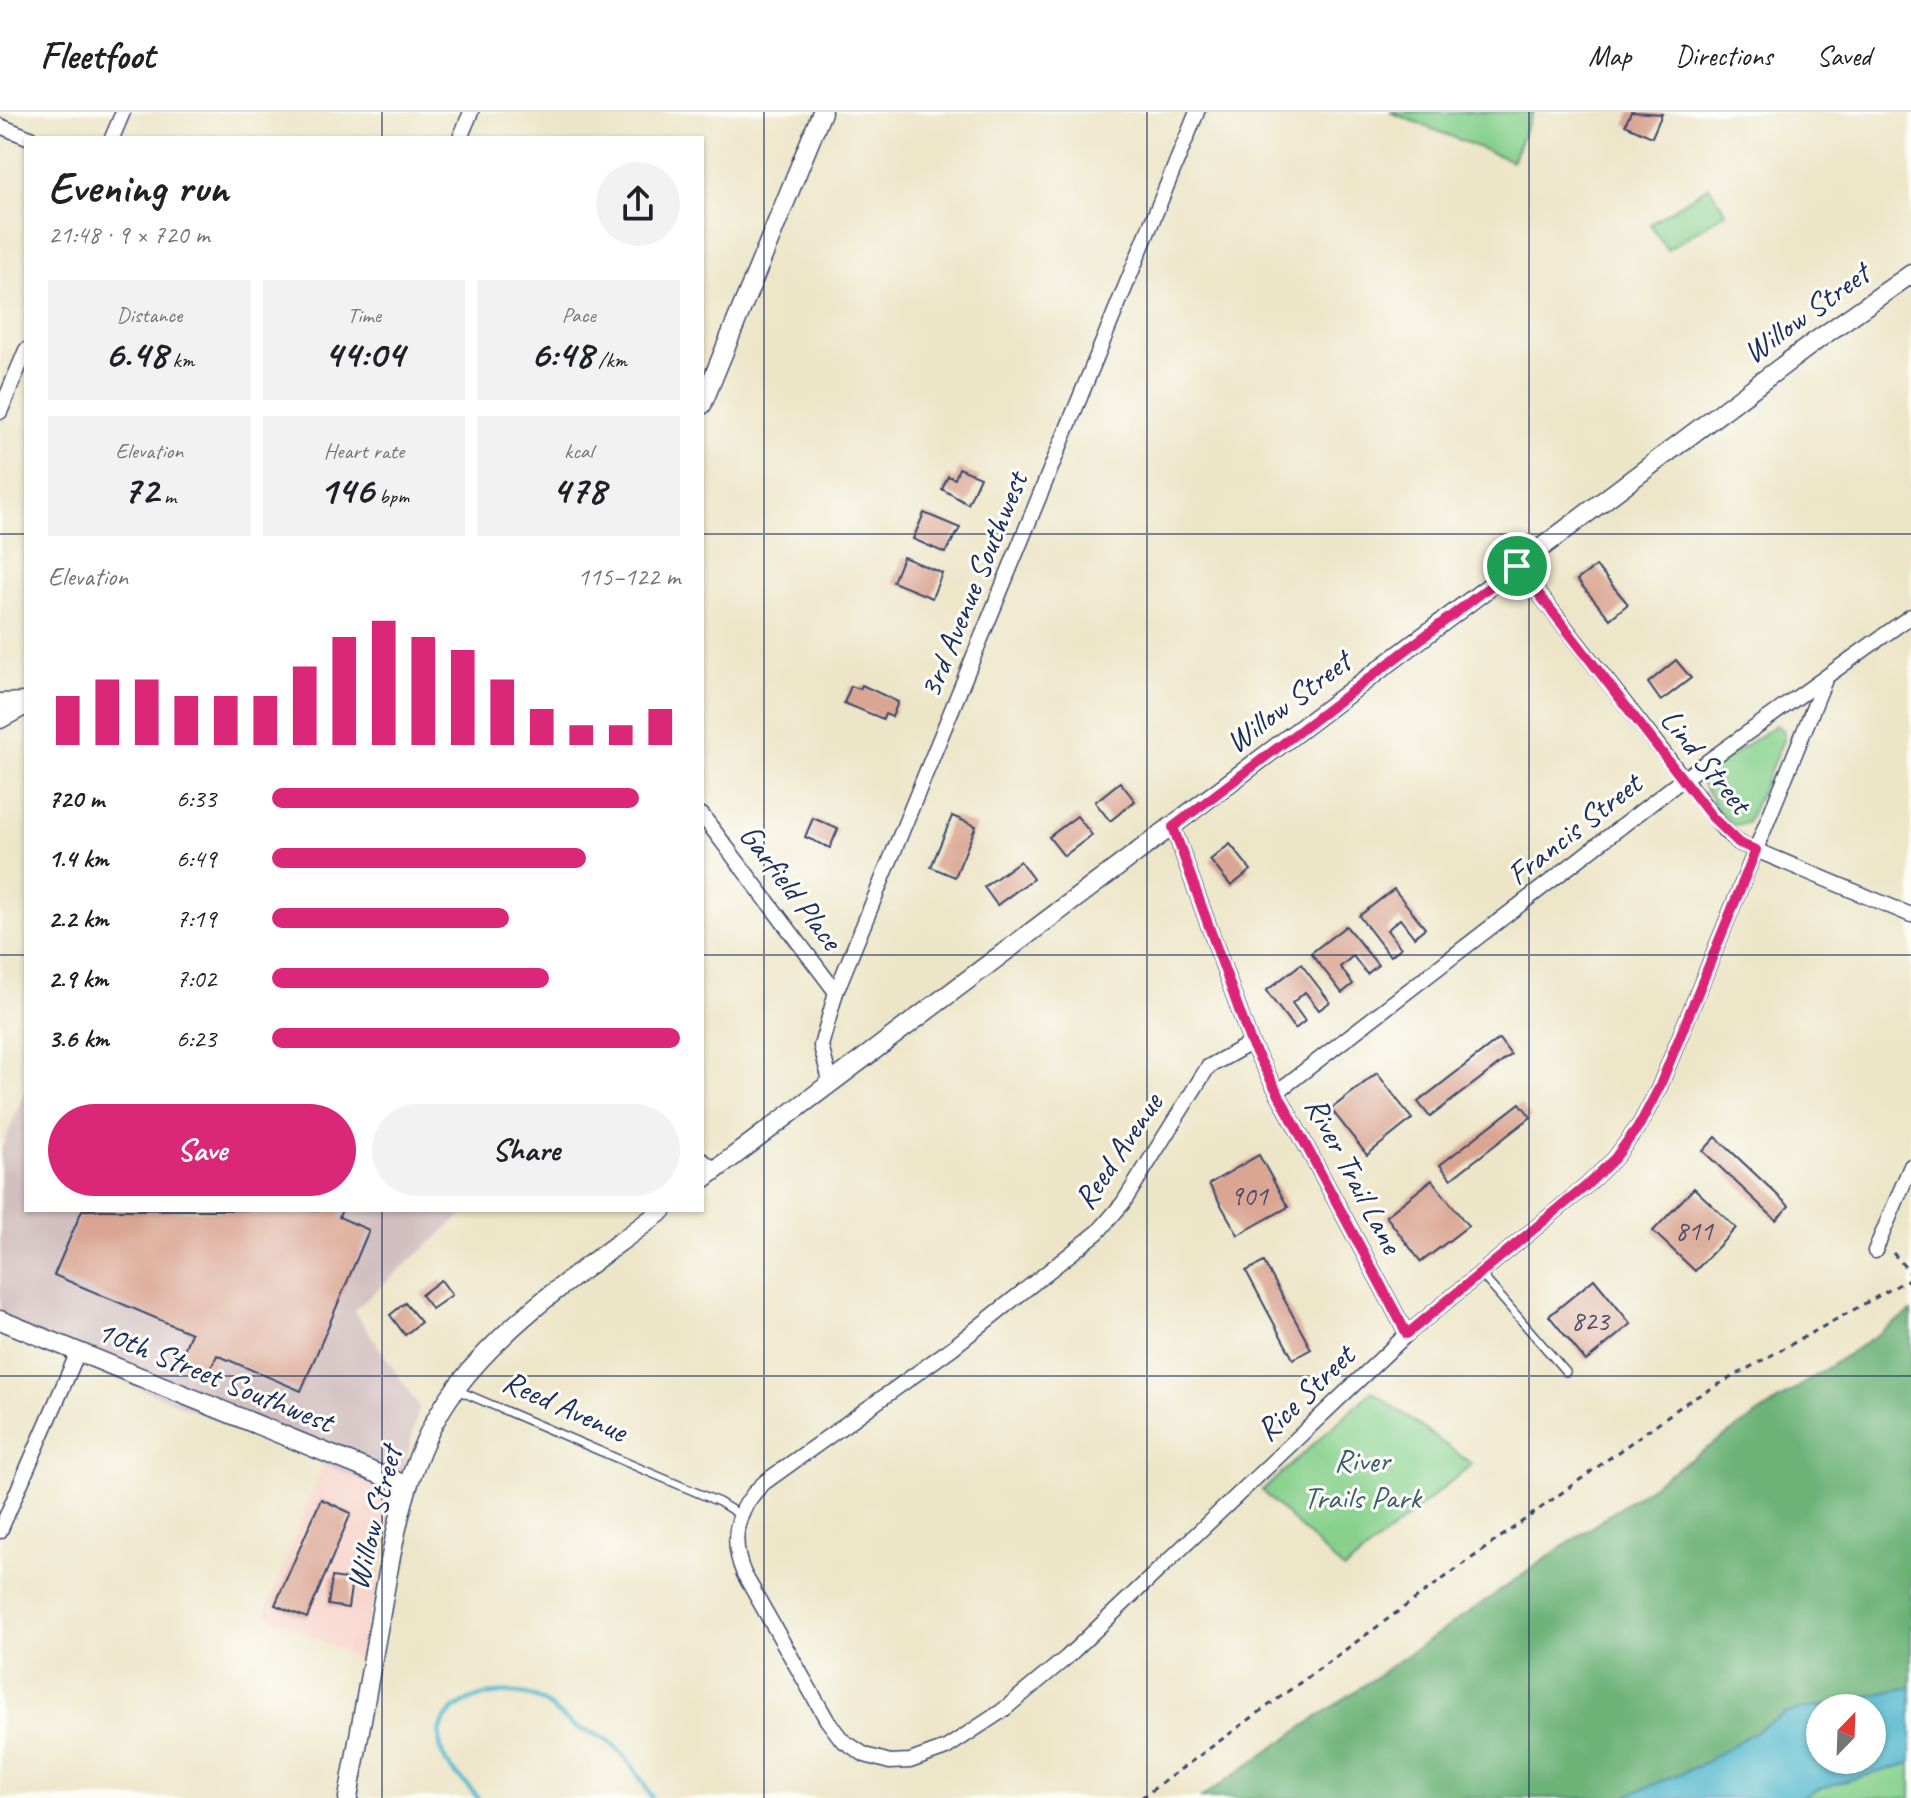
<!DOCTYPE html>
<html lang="en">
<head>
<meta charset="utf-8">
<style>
	:root { --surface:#fff; --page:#f2f2f2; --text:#202124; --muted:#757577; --line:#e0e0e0; --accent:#db2777 }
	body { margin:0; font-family:Caveat,sans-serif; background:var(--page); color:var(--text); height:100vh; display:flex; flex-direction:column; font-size:30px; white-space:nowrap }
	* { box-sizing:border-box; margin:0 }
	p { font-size:26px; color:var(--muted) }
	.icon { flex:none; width:44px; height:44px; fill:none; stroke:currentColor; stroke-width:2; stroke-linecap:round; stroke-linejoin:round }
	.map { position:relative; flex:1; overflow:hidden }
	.details { position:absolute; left:24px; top:24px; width:680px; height:1076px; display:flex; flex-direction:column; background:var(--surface); border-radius:0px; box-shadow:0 2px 6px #0004 }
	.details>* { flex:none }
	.needle { width:52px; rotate:23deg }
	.buttons { position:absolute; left:1806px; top:1582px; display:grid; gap:16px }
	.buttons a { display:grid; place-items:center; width:80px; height:80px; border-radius:50%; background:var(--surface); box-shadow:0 2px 6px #0004; font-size:40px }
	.pin { position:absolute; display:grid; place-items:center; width:68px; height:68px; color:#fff; margin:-34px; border:4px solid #fff; border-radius:50%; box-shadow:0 2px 8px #0007 }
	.round { display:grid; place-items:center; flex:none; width:84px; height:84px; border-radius:42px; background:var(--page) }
	.headline { display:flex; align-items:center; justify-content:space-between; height:136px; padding:0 24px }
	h1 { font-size:44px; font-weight:700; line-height:60px }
	.figures { display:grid; grid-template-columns:repeat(3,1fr); gap:12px; height:136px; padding:8px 24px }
	.figures div { display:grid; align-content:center; border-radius:0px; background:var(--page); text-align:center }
	.figures b { font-size:40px; font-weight:700 }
	.figures small { font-size:22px; font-weight:400 }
	.figures p { font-size:22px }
	.chart { height:224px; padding:16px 24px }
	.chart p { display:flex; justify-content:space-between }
	.chart svg { width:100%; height:144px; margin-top:8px; stroke:var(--accent); stroke-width:6 }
	.cta { display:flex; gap:16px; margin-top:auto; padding:16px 24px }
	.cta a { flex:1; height:92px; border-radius:48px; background:var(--accent); color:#fff; font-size:32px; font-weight:700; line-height:92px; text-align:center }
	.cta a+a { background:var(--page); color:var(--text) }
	ul { padding:0 24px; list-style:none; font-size:26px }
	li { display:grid; grid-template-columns:128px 96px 1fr; align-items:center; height:60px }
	li i { height:20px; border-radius:10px; background:var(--accent) }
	header { display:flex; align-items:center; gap:48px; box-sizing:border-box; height:112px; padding:0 40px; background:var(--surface); border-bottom:2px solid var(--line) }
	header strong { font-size:38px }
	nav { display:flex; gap:44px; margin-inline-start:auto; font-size:28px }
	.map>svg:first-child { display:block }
	.built { fill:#f7d1c8 }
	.industrial { fill:#d2bfc0 }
	.green { fill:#87d18d; stroke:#518076; stroke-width:2 }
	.forest { fill:#6db378; stroke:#44716b; stroke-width:2 }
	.water { fill:#4db6cb; stroke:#347294; stroke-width:2; fill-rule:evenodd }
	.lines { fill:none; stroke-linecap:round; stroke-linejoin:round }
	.stream { stroke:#4db6cb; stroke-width:5 }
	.building { fill:#daa693 }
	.service-casing { stroke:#3a4a6e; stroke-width:10 }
	.minor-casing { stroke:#3a4a6e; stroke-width:17 }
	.tertiary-casing { stroke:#3a4a6e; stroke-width:21 }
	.path { stroke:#3a4a6e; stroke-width:3; stroke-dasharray:6 6; stroke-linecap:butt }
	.service { stroke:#fff; stroke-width:7 }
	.minor { stroke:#fff; stroke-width:14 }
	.tertiary { stroke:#fff; stroke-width:18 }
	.route-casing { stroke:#fff; stroke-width:16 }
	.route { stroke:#db2777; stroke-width:10 }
	.grid { fill:none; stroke:#1b2f5e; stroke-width:2; stroke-opacity:0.55 }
	.labels { text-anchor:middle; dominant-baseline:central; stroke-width:6; stroke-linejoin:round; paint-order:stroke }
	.number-label { font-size:28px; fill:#4b4d6b }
	.street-label { font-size:32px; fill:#1b2f5e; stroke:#fdfcf7 }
	.park-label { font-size:32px; fill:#3b606c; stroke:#fdfcf7 }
</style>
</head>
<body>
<header>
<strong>Fleetfoot</strong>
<nav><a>Map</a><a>Directions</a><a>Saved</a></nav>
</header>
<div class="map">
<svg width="1911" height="1686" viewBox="0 0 1911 1686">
	<rect width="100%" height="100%" fill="#fdfcf7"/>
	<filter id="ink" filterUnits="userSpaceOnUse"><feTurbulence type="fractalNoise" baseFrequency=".0125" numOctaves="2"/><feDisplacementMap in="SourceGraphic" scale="16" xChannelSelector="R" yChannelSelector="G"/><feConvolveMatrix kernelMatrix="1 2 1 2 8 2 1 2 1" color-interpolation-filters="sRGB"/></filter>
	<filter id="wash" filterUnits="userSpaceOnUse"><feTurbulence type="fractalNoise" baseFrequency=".006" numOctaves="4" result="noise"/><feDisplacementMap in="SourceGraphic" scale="32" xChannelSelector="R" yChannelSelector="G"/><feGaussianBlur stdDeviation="1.8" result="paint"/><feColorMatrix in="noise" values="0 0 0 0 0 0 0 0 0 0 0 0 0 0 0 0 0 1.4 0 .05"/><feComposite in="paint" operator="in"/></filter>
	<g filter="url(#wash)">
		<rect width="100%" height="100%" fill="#ede5c7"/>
		<polygon class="built" points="323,1352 398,1383 360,1548 265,1502"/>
		<polygon class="industrial" points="26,976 26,1098 468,1098 354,1198 419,1295 398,1383 0,1219 0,1041"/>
		<g class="green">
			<polygon points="1390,0 1533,0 1512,49"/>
			<polygon points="1709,74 1726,100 1667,138 1650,112"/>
			<polygon points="1776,613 1784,619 1783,628 1747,711 1733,713 1719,699 1700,669 1704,662"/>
			<polygon points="1372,1279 1472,1352 1344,1458 1262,1379"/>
			<polygon points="1911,1651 1911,1686 1800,1686 1821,1676"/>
		</g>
		<polygon class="forest" points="1911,1200 1911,1575 1786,1601 1698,1654 1621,1686 1201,1686 1661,1367"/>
		<path class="water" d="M1911,1575v76l-90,25 -22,10h-178l77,-32 88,-53zM1820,1596h52v52h-52z"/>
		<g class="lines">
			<path class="stream" d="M478,1686c-8,-13 -25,-24 -32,-37 -29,-54 47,-79 88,-64 15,6 26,20 40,29 8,5 19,6 28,11 22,12 38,40 50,61"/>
		</g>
		<g id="blocks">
			<g class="building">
				<polygon points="1631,0 1662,2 1652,25 1625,13"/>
				<polygon points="959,356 980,365 968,392 942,377 948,364 955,367"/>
				<polygon points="924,401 960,416 945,441 913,427"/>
				<polygon points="903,445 942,461 932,486 893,470"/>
				<polygon points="1596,454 1628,492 1610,507 1577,468"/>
				<polygon points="1676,548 1691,566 1661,589 1648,571"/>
				<polygon points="862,573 898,590 892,605 885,602 883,607 844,591 851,574 860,577"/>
				<polygon points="1120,670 1135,689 1110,709 1095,690"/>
				<polygon points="952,704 976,714 955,765 931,755"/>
				<polygon points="1077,704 1092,723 1064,744 1049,725"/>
				<polygon points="813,706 838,717 830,736 805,725"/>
				<polygon points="1230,732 1251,758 1231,774 1210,748"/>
				<polygon points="1020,749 1033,767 997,793 984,775"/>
				<polygon points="1394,777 1425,816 1414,825 1400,807 1387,818 1401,836 1390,844 1359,804"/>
				<polygon points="1346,814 1378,853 1367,862 1353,844 1340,855 1353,872 1342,881 1311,841"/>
				<polygon points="1301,852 1330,890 1319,898 1305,880 1292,891 1305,909 1295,917 1266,879"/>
				<polygon points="1499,927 1511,943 1430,1005 1418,990"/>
				<polygon points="1377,961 1412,1007 1367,1043 1331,997"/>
				<polygon points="1520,991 1531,1005 1451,1067 1440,1053"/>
				<polygon points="1716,1025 1789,1094 1776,1108 1703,1039"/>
				<polygon points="1259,1043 1288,1095 1238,1123 1209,1072"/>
				<polygon points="1432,1068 1468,1114 1421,1150 1386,1104"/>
				<polygon points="1694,1076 1736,1116 1695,1159 1653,1119"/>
				<polygon points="82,1098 342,1098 339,1105 369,1118 301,1279 217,1243 208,1263 179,1250 191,1221 54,1163"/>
				<polygon points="1264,1150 1311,1237 1293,1247 1246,1159"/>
				<polygon points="1594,1167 1631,1212 1586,1249 1549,1204"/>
				<polygon points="441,1168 452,1183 432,1197 421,1183"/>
				<polygon points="405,1191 421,1210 405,1223 390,1203"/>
				<polygon points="321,1387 351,1401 307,1506 275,1493"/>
				<polygon points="332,1465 352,1468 348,1496 328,1493"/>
			</g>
		</g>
	</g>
	<g filter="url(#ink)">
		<use href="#blocks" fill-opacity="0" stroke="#3a4a6e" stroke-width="2"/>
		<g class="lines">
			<g class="service-casing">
				<g id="service">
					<polyline points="1480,1161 1566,1260"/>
					<polyline points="457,1278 719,1390 740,1403"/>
				</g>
			</g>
			<g class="minor-casing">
				<g id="minor">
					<polyline points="0,14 30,26"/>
					<polyline points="112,26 123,0"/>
					<polyline points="460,26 471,0"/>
					<polyline points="0,300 26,238"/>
					<polyline points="1517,454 1725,719 1739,731 1911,803"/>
					<polyline points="0,589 26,588"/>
					<polyline points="702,703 836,880"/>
					<path d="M1173,715l78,216 -43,24 -85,136 -25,29 -146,116 -187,134c-29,26 -36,57 -21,92l83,146 15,20 23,15 25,7 20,-1 36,-13 56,-37 64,-53 341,-324 179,-148 29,-28 25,-34 19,-36 167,-411"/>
					<polyline points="1251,931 1407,1222"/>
					<polyline points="831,972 821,934 836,880 1197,0"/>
					<polyline points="1277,980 1683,667 1911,504"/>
					<polyline points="702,1048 715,1058"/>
					<polyline points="1875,1139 1911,1054"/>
					<polyline points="0,1419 78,1240"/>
				</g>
			</g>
			<g class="tertiary-casing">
				<g id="tertiary">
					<polyline points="702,293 822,0"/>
					<polyline points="0,607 26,593"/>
					<polyline points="702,1068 1817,228 1911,162"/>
					<polyline points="0,1208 408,1374"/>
					<path d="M348,1686c10,-58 21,-116 31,-174 14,-81 26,-168 77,-236 55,-72 135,-123 207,-178"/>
				</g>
			</g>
			<g class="path">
				<polyline points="1893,1141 1911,1162"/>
				<polyline points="1141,1686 1687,1290 1911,1166"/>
			</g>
			<use href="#service" class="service"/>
			<use href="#minor" class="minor"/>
			<use href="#tertiary" class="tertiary"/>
		</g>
	</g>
	<g class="lines" filter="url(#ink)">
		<g class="route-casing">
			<polygon id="route" points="1517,454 1712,705 1739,731 1756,738 1659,976 1640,1012 1615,1046 1586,1074 1407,1222 1251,931 1173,715"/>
		</g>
		<use href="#route" class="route"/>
	</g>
	<path class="grid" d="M382,0v26M764,0v1686M1147,0v1686M1529,0v1686M0,422h26M702,422h1209M0,843h26M702,843h1209M382,1098v588M0,1264h1911"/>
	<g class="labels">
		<g class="number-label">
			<text x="1249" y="1083">901</text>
			<text x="1694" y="1118">811</text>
			<text x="1590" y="1208">823</text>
		</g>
		<g class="street-label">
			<text transform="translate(1806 201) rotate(-36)">Willow Street</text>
			<text transform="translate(973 473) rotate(-68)">3rd Avenue Southwest</text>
			<text transform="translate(1288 590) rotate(-37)">Willow Street</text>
			<text transform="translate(1706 649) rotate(51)">Lind Street</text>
			<text transform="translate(1574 717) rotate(-38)">Francis Street</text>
			<text transform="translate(791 775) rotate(53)">Garfield Place</text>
			<text transform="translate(1118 1039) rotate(-56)">Reed Avenue</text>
			<text transform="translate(1354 1063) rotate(62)">River Trail Lane</text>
			<text transform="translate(215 1264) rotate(22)">10th Street Southwest</text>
			<text transform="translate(1305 1281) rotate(-44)">Rice Street</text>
			<text transform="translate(565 1294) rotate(24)">Reed Avenue</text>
			<text transform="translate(374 1406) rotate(-76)">Willow Street</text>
		</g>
		<g class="park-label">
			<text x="1362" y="1348">River<tspan x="1362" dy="37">Trails Park</tspan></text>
		</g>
	</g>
</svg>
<div class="buttons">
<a><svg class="needle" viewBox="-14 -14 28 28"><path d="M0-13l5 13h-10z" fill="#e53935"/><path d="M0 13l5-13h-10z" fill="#757577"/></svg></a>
</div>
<div class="pin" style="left:1517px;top:454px;background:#1e9e55"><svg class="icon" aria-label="arrive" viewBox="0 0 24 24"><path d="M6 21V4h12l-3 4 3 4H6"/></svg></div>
<section class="details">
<div class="headline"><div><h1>Evening run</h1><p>21:48 · 9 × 720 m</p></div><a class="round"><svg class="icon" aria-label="share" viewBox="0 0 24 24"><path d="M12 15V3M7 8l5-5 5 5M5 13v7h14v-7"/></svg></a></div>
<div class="figures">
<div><p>Distance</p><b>6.48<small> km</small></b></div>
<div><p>Time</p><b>44:04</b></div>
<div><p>Pace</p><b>6:48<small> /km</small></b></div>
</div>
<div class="figures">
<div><p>Elevation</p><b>72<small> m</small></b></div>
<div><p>Heart rate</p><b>146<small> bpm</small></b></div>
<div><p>kcal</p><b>478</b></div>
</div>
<div class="chart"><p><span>Elevation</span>115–122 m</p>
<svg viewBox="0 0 160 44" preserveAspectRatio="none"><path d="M5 44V29M15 44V24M25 44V24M35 44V29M45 44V29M55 44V29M65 44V20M75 44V11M85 44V6M95 44V11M105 44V15M115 44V24M125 44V33M135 44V38M145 44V38M155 44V33"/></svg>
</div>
<ul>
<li><b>720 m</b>6:33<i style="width:90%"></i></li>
<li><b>1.4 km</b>6:49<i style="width:77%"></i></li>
<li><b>2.2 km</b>7:19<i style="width:58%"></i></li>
<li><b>2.9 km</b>7:02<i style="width:68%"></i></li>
<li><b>3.6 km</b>6:23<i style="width:100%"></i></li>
</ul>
<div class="cta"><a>Save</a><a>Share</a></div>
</section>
</div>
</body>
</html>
